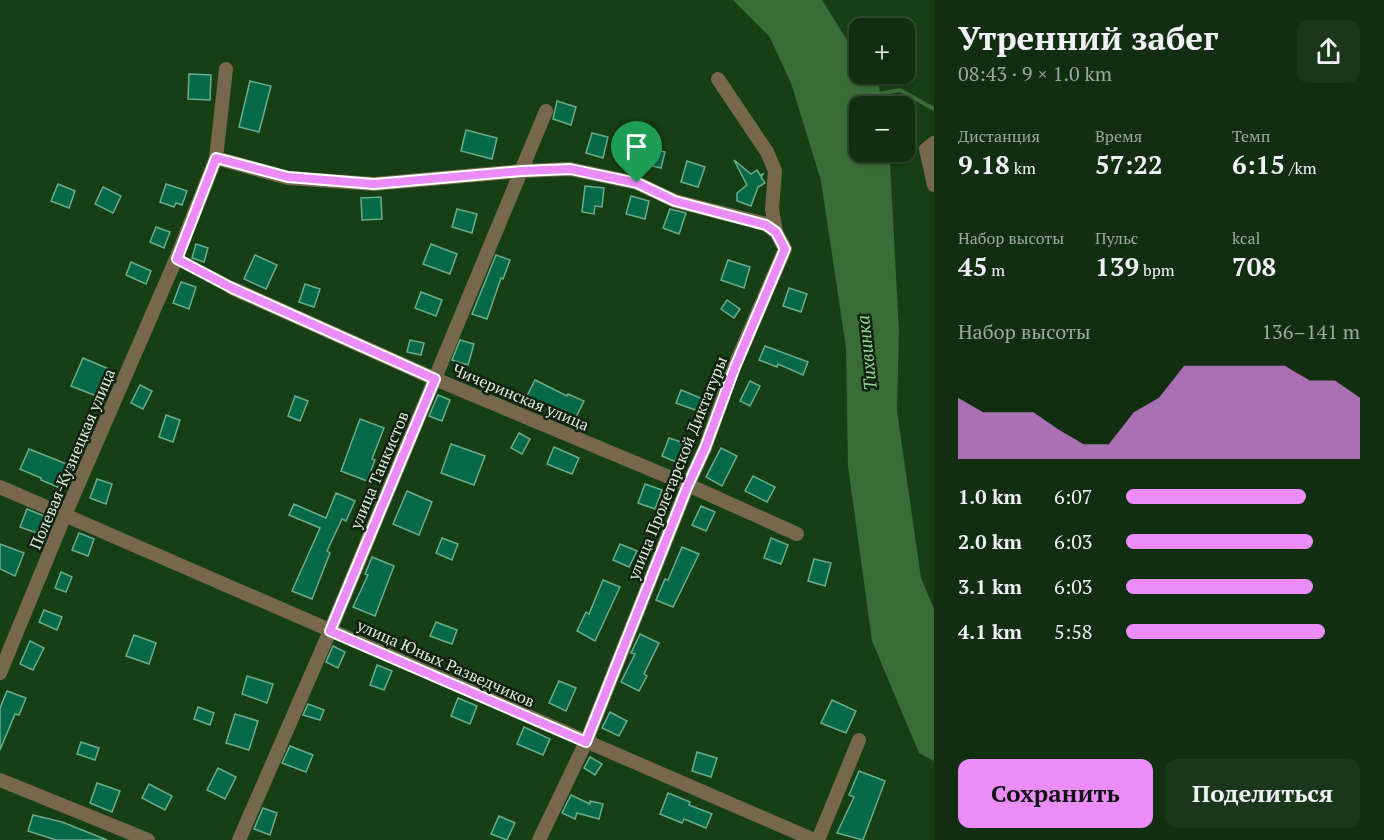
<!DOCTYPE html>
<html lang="ru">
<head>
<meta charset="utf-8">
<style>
	:root { --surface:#112f10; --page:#1a3719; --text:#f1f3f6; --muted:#9ca99f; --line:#304a30; --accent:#ec8cfa }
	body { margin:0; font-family:"PT Serif",serif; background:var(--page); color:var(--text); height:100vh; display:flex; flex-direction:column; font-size:22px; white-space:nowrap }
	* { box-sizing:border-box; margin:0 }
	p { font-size:20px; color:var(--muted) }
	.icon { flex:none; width:33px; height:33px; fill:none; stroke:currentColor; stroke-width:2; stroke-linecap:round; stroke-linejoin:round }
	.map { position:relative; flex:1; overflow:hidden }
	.details { display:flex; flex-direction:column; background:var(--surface); width:450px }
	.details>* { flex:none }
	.buttons { position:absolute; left:849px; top:18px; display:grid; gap:12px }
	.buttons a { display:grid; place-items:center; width:66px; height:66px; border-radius:12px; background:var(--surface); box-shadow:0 2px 4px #0004,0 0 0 2px var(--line); font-size:30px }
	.pin { position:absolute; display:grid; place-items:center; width:51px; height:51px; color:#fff; margin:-62px -26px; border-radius:50% 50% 50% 0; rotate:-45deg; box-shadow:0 0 6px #0007 }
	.pin .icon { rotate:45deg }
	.round { display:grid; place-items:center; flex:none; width:63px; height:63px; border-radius:12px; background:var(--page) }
	.head { display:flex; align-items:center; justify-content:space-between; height:102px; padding:0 24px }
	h1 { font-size:33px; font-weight:700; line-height:45px }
	.stats { display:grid; grid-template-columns:repeat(3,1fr); gap:9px; height:102px; padding:6px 24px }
	.stats div { display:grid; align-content:center }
	.stats b { font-size:26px; font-weight:700 }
	.stats small { font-size:16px; font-weight:400 }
	.stats p { font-size:16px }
	.chart { height:168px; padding:12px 24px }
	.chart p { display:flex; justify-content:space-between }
	.chart svg { width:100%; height:108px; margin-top:6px; fill:var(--accent); opacity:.7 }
	.button { display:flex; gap:12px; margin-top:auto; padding:12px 24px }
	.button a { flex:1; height:69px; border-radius:12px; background:var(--accent); color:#111; font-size:24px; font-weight:700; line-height:69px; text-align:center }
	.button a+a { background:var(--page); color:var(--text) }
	ul { padding:0 24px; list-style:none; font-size:20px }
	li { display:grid; grid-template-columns:96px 72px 1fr; align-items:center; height:45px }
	li i { height:15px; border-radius:8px; background:var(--accent) }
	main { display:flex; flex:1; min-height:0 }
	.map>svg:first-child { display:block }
	.water { fill:#396c36 }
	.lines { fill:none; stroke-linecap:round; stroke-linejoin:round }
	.stream { stroke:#396c36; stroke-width:4 }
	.building { fill:#066a48; stroke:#6bac8d; stroke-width:1.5 }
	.service { stroke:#77684d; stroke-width:7 }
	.minor { stroke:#77684d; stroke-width:14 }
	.route-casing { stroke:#fff; stroke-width:12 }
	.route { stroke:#ec8cfa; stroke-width:8 }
	.labels { text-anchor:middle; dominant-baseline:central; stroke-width:5; stroke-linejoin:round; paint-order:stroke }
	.street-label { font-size:16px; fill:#d7edd4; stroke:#10210f }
	.water-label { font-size:18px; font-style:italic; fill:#92da8c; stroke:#10210f }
</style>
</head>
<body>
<main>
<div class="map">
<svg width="934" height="840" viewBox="0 0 934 840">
	<rect width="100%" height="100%" fill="#173f15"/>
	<polygon class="water" points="733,0 822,0 859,59 860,74 870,74 879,86 882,106 860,106 860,152 888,152 890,163 899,332 897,411 921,578 934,609 934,761 919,753 872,641 848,466 846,348 821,181 791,83 769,36"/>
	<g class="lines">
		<polyline class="stream" points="878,94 900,90 934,109"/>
	</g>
	<g class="building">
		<polygon points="189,74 211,75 210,100 188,99"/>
		<polygon points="250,81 271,86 259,132 239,127"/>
		<polygon points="557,101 576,107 571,125 553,119"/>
		<polygon points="466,130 497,138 492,159 461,151"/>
		<polygon points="592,133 608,137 603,158 586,153"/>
		<polygon points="648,148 665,152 661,168 644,164"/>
		<polygon points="734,160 751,174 757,170 760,175 763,174 761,177 765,183 758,187 751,206 737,201 737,193 747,185"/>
		<polygon points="687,161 705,167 698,187 681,182"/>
		<polygon points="58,184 75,191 69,208 51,201"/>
		<polygon points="166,184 187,191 182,205 176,203 174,207 160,202"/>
		<polygon points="585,186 604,188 602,207 595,206 594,214 582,212"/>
		<polygon points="103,187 121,196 113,213 95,204"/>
		<polygon points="631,196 649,201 645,219 626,214"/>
		<polygon points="381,197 382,219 362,220 361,198"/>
		<polygon points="457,209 477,214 472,233 452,227"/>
		<polygon points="670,209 686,213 679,234 663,228"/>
		<polygon points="156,227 170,232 164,248 150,242"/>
		<polygon points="196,244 208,248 204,262 192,258"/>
		<polygon points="431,244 457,254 450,274 423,264"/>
		<polygon points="255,255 277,265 266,289 244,279"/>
		<polygon points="496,255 510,260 503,279 501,278 487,319 472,314"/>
		<polygon points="728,260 750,267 744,288 721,280"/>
		<polygon points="131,262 151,271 146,284 126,275"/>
		<polygon points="181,282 196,287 189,309 173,303"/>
		<polygon points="305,284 320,289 314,307 299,302"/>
		<polygon points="789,288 807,294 801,312 783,306"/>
		<polygon points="421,292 442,300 436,316 415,308"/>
		<polygon points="727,300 740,309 734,318 721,309"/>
		<polygon points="410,340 424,343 421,355 407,352"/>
		<polygon points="460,340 474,344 468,365 452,360"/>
		<polygon points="765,346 808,362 803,375 778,364 777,367 759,360"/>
		<polygon points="83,358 111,370 99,397 71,386"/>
		<polygon points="535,380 567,396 568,394 584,401 575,419 543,404 541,408 525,400"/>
		<polygon points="750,381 760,386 750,406 740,401"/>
		<polygon points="140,385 152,391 143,409 131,403"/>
		<polygon points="681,390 703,399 698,411 676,403"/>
		<polygon points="438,395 450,400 442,421 429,416"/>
		<polygon points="295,396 308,401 300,421 288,416"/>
		<polygon points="166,415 180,420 173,442 159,437"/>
		<polygon points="360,419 384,428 372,459 375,460 367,481 341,471"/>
		<polygon points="519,433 530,439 522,454 511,448"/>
		<polygon points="669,438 684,443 676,462 662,456"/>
		<polygon points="451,444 485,456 474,485 441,473"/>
		<polygon points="554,447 579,458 572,474 547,464"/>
		<polygon points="721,448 737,456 722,486 706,477"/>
		<polygon points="29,449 69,465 60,488 41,480 41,478 20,469"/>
		<polygon points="753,476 775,487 767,502 745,491"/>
		<polygon points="97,479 112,484 106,504 90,498"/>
		<polygon points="645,484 662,490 655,509 638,503"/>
		<polygon points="407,491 432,502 419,535 393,524"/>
		<polygon points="336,493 355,501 346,521 342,519 327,551 330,553 312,599 292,591 320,528 289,515 294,504 326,518"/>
		<polygon points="701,506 715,512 706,531 692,525"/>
		<polygon points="27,509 44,516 37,533 20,527"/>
		<polygon points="79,533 94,539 88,556 72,550"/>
		<polygon points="442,538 458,544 452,560 436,553"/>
		<polygon points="771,538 788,545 781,564 764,558"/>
		<polygon points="0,544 24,553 15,576 0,569"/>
		<polygon points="620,544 637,551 629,567 613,560"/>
		<polygon points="682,547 699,554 673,607 656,600 665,579 668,580"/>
		<polygon points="372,557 394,566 375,616 353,607 368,575 365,574"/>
		<polygon points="814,559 831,563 825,586 808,581"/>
		<polygon points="61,572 72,577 66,592 55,588"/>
		<polygon points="603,580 620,587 595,641 577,631 586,612 589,614"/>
		<polygon points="44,610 62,617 57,630 39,622"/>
		<polygon points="436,622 457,630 452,644 430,636"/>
		<polygon points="640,634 659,643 644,674 647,676 639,691 621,682 635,654 631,653"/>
		<polygon points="134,635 156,643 149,664 126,656"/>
		<polygon points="30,641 44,648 33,670 20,664"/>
		<polygon points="333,646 345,652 338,668 326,662"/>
		<polygon points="377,665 392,671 384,690 370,685"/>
		<polygon points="247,676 273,684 267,703 242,694"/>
		<polygon points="559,681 576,688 566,711 549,703"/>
		<polygon points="7,691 26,698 19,715 15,714 0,750 0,708"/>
		<polygon points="458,698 477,706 470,724 451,716"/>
		<polygon points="832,700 856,711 846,733 821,723"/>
		<polygon points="308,704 324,710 320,720 303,715"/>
		<polygon points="198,707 214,713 210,725 194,719"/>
		<polygon points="610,712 627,721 619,736 602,728"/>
		<polygon points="235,714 258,721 249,750 226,743"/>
		<polygon points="524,727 550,739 543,755 517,744"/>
		<polygon points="81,742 99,748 95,760 77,754"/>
		<polygon points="290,746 313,755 306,772 282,763"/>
		<polygon points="697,752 717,758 711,777 692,771"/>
		<polygon points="590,757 602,764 595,775 584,768"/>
		<polygon points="218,768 236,777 225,799 207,790"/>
		<polygon points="859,771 885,781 863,840 837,833 854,797 849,795"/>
		<polygon points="97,783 120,791 112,812 90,803"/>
		<polygon points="149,784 172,796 165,810 142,798"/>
		<polygon points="668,793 690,802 689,805 712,814 706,828 684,819 682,823 660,814"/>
		<polygon points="571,795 590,804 590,801 603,804 599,819 577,813 575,819 562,813"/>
		<polygon points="263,808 277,813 270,835 254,829"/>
		<polygon points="33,815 62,822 107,840 56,840 28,831"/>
		<polygon points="499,816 515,823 507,840 491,834"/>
	</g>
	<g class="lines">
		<polyline class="service" points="176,259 232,288"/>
		<g class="minor">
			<polyline points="934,143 926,149 934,185"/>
			<polyline points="216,158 288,178 374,184 522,171 570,169 637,183 675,201 766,224 776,232"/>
			<polyline points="232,288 435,379 688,485 797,534"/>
			<polyline points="0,487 814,840"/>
			<polyline points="0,673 65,515 176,259 216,158 226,69"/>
			<polyline points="0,780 148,840"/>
			<polyline points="239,840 330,631 546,111"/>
			<polyline points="539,840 586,742 688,485 705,448 734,367 785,249 776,232 772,209 775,171 767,152 718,79"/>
			<polyline points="818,840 859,740"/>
		</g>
	</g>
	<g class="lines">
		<g class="route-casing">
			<polygon id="route" points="216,158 288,177 374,184 522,171 570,169 637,183 675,201 766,225 776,232 785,249 735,367 705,448 688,485 586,742 330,631 435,379 232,288 177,259"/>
		</g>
		<use href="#route" class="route"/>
	</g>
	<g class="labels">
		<g class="street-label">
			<text transform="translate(521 397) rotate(23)">Чичеринская улица</text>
			<text transform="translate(72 459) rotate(-67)">Полевая-Кузнецкая улица</text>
			<text transform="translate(677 468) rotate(-68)">улица Пролетарской Диктатуры</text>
			<text transform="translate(379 470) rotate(-67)">улица Танкистов</text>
			<text transform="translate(446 663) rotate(24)">улица Юных Разведчиков</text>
		</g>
		<g class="water-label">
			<text transform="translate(866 353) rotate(-96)">Тихвинка</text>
		</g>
	</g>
</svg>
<div class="buttons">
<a>+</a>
<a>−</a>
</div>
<div class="pin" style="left:637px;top:183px;background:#1e9e55"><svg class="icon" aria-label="arrive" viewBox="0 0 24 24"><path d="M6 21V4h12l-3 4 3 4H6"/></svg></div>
</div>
<section class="details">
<div class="head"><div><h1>Утренний забег</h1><p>08:43 · 9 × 1.0 km</p></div><a class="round"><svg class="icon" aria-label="share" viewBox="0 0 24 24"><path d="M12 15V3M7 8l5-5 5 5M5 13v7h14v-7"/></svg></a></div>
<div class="stats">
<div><p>Дистанция</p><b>9.18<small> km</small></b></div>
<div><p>Время</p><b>57:22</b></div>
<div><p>Темп</p><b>6:15<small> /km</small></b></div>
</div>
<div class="stats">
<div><p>Набор высоты</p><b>45<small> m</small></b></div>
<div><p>Пульс</p><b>139<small> bpm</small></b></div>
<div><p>kcal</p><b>708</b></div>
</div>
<div class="chart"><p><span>Набор высоты</span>136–141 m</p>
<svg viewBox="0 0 160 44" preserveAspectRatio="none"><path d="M0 44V19L10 25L20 25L30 25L40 32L50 38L60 38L70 25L80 19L90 6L100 6L110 6L120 6L130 6L140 12L150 12L160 19V44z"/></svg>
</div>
<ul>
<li><b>1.0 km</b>6:07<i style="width:77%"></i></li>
<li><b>2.0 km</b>6:03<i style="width:80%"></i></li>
<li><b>3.1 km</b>6:03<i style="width:80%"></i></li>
<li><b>4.1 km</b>5:58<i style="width:85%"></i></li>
</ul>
<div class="button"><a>Сохранить</a><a>Поделиться</a></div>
</section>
</main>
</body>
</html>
